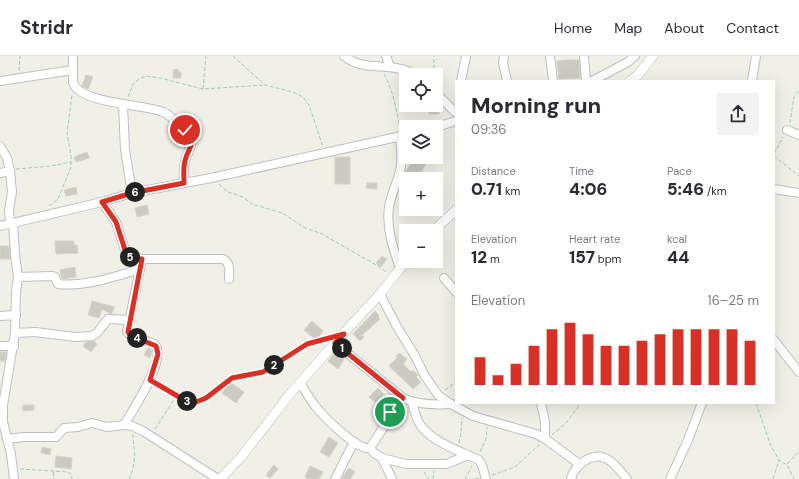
<!DOCTYPE html>
<html lang="en">
<head>
<meta charset="utf-8">
<style>
	:root { --surface:#fff; --page:#f2f2f3; --text:#2b2b33; --muted:#7c7c81; --line:#e1e1e2; --accent:#d93025 }
	body { margin:0; font-family:"DM Sans",sans-serif; background:var(--page); color:var(--text); height:100vh; display:flex; flex-direction:column; font-size:15px; white-space:nowrap }
	* { box-sizing:border-box; margin:0 }
	p { font-size:13px; color:var(--muted) }
	.icon { flex:none; width:22px; height:22px; fill:none; stroke:currentColor; stroke-width:2; stroke-linecap:round; stroke-linejoin:round }
	.map { position:relative; flex:1; overflow:hidden }
	.side { position:absolute; left:455px; top:24px; width:320px; height:324px; display:flex; flex-direction:column; background:var(--surface); border-radius:0px; box-shadow:0 4px 16px #0002 }
	.side>* { flex:none }
	.tools { position:absolute; left:399px; top:12px; display:grid; gap:8px }
	.tools a { display:grid; place-items:center; width:44px; height:44px; border-radius:0px; background:var(--surface); box-shadow:0 4px 16px #0002; font-size:20px }
	.pin { position:absolute; display:grid; place-items:center; width:34px; height:34px; color:#fff; margin:-17px; border:2px solid #fff; border-radius:50%; box-shadow:0 1px 4px #0007 }
	.km { position:absolute; width:20px; height:20px; margin:-10px; border-radius:50%; background:#222; color:#fff; font-size:11px; line-height:20px; text-align:center }
	.round { display:grid; place-items:center; flex:none; width:42px; height:42px; border-radius:0px; background:var(--page) }
	.head { display:flex; align-items:center; justify-content:space-between; height:68px; padding:0 16px }
	h1 { font-size:22px; font-weight:800; line-height:30px }
	.figures { display:grid; grid-template-columns:repeat(3,1fr); gap:6px; height:68px; padding:4px 16px }
	.figures div { display:grid; align-content:center }
	.figures b { font-size:17px; font-weight:800 }
	.figures small { font-size:11px; font-weight:400 }
	.figures p { font-size:11px }
	.chart { height:112px; padding:8px 16px }
	.chart p { display:flex; justify-content:space-between }
	.chart svg { width:100%; height:72px; margin-top:4px; stroke:var(--accent); stroke-width:6 }
	header { display:flex; align-items:center; gap:24px; box-sizing:border-box; height:56px; padding:0 20px; background:var(--surface); border-bottom:1px solid var(--line) }
	header strong { font-size:19px }
	nav { display:flex; gap:22px; margin-inline-start:auto; font-size:14px }
	.map>svg:first-child { display:block }
	.building { fill:#cccbc3; stroke:#d7d3c4 }
	.lines { fill:none; stroke-linecap:round; stroke-linejoin:round }
	.minor-casing { stroke:#bebfc6; stroke-width:10 }
	.tertiary-casing { stroke:#bebfc6; stroke-width:10 }
	.path { stroke:#9accaf; stroke-width:1; stroke-dasharray:4 2; stroke-linecap:butt }
	.minor { stroke:#fff; stroke-width:8 }
	.tertiary { stroke:#fff; stroke-width:9 }
	.route-casing { stroke:#fff; stroke-width:8 }
	.route { stroke:#d93025; stroke-width:5 }
</style>
</head>
<body>
<header>
<strong>Stridr</strong>
<nav><a>Home</a><a>Map</a><a>About</a><a>Contact</a></nav>
</header>
<div class="map">
<svg width="799" height="423" viewBox="0 0 799 423">
	<rect width="100%" height="100%" fill="#f1f0e7"/>
	<g class="building">
		<polygon points="568,4 579,4 580,22 559,23 557,5"/>
		<polygon points="178,13 179,16 181,16 181,22 173,22 173,14"/>
		<polygon points="86,19 93,21 88,33 82,30"/>
		<polygon points="429,51 440,51 439,58 429,58"/>
		<polygon points="87,96 89,102 76,106 74,101"/>
		<rect x="335" y="101" width="15" height="27"/>
		<polygon points="415,101 426,108 416,123 406,115"/>
		<polygon points="367,127 377,127 377,133 366,132"/>
		<polygon points="76,131 77,138 66,140 64,134"/>
		<polygon points="147,149 149,158 137,161 135,152"/>
		<polygon points="55,185 74,185 74,189 77,189 78,197 56,198"/>
		<polygon points="0,190 9,190 10,203 0,203"/>
		<polygon points="382,200 387,203 381,211 376,207"/>
		<polygon points="75,211 76,221 62,223 60,214"/>
		<polygon points="92,245 103,248 115,251 111,258 102,253 99,262 88,259"/>
		<polygon points="375,255 379,259 378,261 380,263 362,279 364,281 360,285 353,278"/>
		<polygon points="312,265 323,275 316,284 304,274"/>
		<polygon points="94,285 97,288 91,296 83,290 86,286"/>
		<polygon points="148,292 150,292 152,296 150,302 144,299"/>
		<polygon points="336,295 345,302 338,313 328,305"/>
		<polygon points="0,296 6,296 5,305 0,305"/>
		<polygon points="399,297 407,303 403,308 411,316 413,314 418,319 416,321 421,326 413,333 389,310 397,302 396,301"/>
		<polygon points="230,326 244,336 236,347 222,337"/>
		<polygon points="378,332 384,338 376,347 369,341"/>
		<polygon points="23,349 34,349 34,354 23,355"/>
		<polygon points="329,381 338,387 329,401 320,396"/>
		<polygon points="42,391 51,393 50,399 41,397"/>
		<polygon points="56,400 72,402 71,413 55,411"/>
		<polygon points="274,409 278,413 270,422 266,419"/>
		<polygon points="310,410 323,416 319,423 308,423 305,421"/>
		<polygon points="349,412 355,416 350,423 341,423"/>
	</g>
	<g class="lines">
		<g class="minor-casing">
			<g id="minor">
				<path d="M73,0v26c5,22 72,22 90,30 7,3 12,9 17,13 4,3 8,7 10,11 5,10 -4,17 -5,26 -2,7 -1,14 -1,21"/>
				<path d="M344,0c17,14 37,8 57,13 5,1 10,4 14,6"/>
				<polyline points="386,0 390,11"/>
				<polyline points="504,0 503,7 507,25"/>
				<polyline points="550,0 553,25"/>
				<polyline points="584,0 586,25"/>
				<polyline points="0,25 73,14"/>
				<polyline points="461,25 466,0"/>
				<polyline points="592,25 628,6 635,0"/>
				<polyline points="752,25 756,0"/>
				<polyline points="436,37 455,56"/>
				<polyline points="123,48 125,94 132,137"/>
				<polyline points="436,71 456,65"/>
				<polyline points="787,74 799,79"/>
				<polyline points="0,90 7,102 10,115 12,136 9,154 10,168"/>
				<polyline points="0,117 10,115"/>
				<polyline points="774,133 799,137"/>
				<path d="M102,146l14,20 10,31 3,4 13,2h81c8,4 6,12 6,20"/>
				<polyline points="13,167 15,199 18,221 16,236 15,277 3,349 3,366 11,398 14,423"/>
				<polyline points="0,170 102,146 132,137 211,122 406,79"/>
				<path d="M400,212c-7,-20 -14,-40 -11,-61 2,-13 8,-24 11,-36 3,-11 1,-23 0,-34"/>
				<path d="M18,221l35,-1 2,1 3,7c28,3 55,-7 82,-15"/>
				<polyline points="444,222 456,236"/>
				<polyline points="380,238 396,269 415,300 425,320 438,339 451,348 473,360 536,378 547,384 579,408"/>
				<polyline points="0,260 16,259"/>
				<polyline points="15,277 35,276 75,281 92,280 97,277 108,263 130,264"/>
				<polyline points="774,284 799,316"/>
				<path d="M335,287l68,55c15,7 32,7 48,6"/>
				<polyline points="0,290 14,290"/>
				<path d="M300,327c5,8 10,16 16,24 8,10 42,44 54,41l15,-23 5,-12 13,-15"/>
				<path d="M412,346c2,8 4,17 9,24 12,16 40,26 58,34l3,5 4,14"/>
				<polyline points="541,347 545,366 545,383"/>
				<path d="M124,369c8,-14 45,-68 30,-81l-22,-8 -5,-4 15,-73"/>
				<polyline points="7,383 24,381 56,381 64,372 78,371 92,367 107,371 124,369 132,370 143,375 218,423"/>
				<polyline points="370,392 374,397 382,402 406,408 447,408 468,399"/>
				<polyline points="382,402 392,423"/>
				<polyline points="335,423 354,386"/>
				<path d="M571,423c3,-14 22,-28 36,-20 8,4 14,13 20,20"/>
				<polyline points="670,423 688,384 702,347"/>
			</g>
		</g>
		<g class="tertiary-casing">
			<g id="tertiary">
				<polyline points="630,25 638,19 653,0"/>
				<polyline points="433,175 456,154"/>
				<polyline points="220,423 242,400 290,338 341,280 380,238 406,205"/>
			</g>
		</g>
		<g class="path">
			<polyline points="233,0 265,29 293,36 303,41 309,49 323,91"/>
			<polyline points="19,15 20,0"/>
			<path d="M384,18c9,16 12,35 16,54"/>
			<polyline points="434,19 434,0"/>
			<polyline points="203,33 206,0"/>
			<polyline points="128,41 133,28 139,23 146,20 160,22 203,33 265,29"/>
			<polyline points="790,67 794,41 799,34"/>
			<polyline points="774,98 783,81"/>
			<polyline points="774,100 799,120"/>
			<polyline points="16,113 51,110 71,106"/>
			<polyline points="219,128 228,136 243,141 252,148 282,157 305,172 320,177 378,210 386,216"/>
			<polyline points="49,150 58,143 71,111 71,100 67,77 72,39"/>
			<polyline points="156,327 186,345 196,346 206,342 232,322 263,316 307,289 328,282"/>
			<polyline points="445,334 456,326"/>
			<polyline points="756,347 771,390 779,404 787,409 794,423"/>
			<polyline points="155,373 177,339"/>
			<polyline points="552,379 566,367 581,347"/>
			<polyline points="459,387 461,376 462,362"/>
			<polyline points="480,396 486,383 487,371"/>
			<polyline points="787,408 799,395"/>
			<polyline points="20,413 68,416 71,418 72,423"/>
			<polyline points="53,416 54,423"/>
			<polyline points="424,416 429,423"/>
			<polyline points="492,419 515,411 540,388"/>
			<path d="M129,423c8,-16 5,-27 4,-45"/>
			<polyline points="433,423 434,415"/>
			<polyline points="465,423 472,410"/>
			<polyline points="475,423 479,422"/>
			<polyline points="773,423 779,404"/>
		</g>
		<use href="#minor" class="minor"/>
		<use href="#tertiary" class="tertiary"/>
	</g>
	<g class="lines">
		<g class="route-casing">
			<path id="route" d="M185,74c13,16 3,16 0,31 -2,7 -1,15 -1,22l-52,10 -30,9 14,20 11,34 4,2 11,1 -14,73 2,3 26,11 2,8 -8,26 36,21 10,1 10,-4 26,-20 31,-6 44,-28 37,-10 -9,9 68,55 -13,14"/>
		</g>
		<use href="#route" class="route"/>
	</g>
</svg>
<div class="tools">
<a><svg class="icon" aria-label="locate" viewBox="0 0 24 24"><circle cx="12" cy="12" r="6"/><path d="M12 2v4M12 18v4M2 12h4M18 12h4"/></svg></a>
<a><svg class="icon" aria-label="layers" viewBox="0 0 24 24"><path d="M12 4l9 5-9 5-9-5zM3 14l9 5 9-5"/></svg></a>
<a>+</a>
<a>−</a>
</div>
<div class="pin" style="left:390px;top:356px;background:#1e9e55"><svg class="icon" aria-label="arrive" viewBox="0 0 24 24"><path d="M6 21V4h12l-3 4 3 4H6"/></svg></div>
<div class="pin" style="left:185px;top:74px;background:#d93025"><svg class="icon" aria-label="check" viewBox="0 0 24 24"><path d="M5 12l5 5 9-10"/></svg></div>
<b class="km" style="left:342px;top:292px">1</b>
<b class="km" style="left:274px;top:309px">2</b>
<b class="km" style="left:187px;top:345px">3</b>
<b class="km" style="left:137px;top:282px">4</b>
<b class="km" style="left:130px;top:201px">5</b>
<b class="km" style="left:135px;top:136px">6</b>
<section class="side">
<div class="head"><div><h1>Morning run</h1><p>09:36</p></div><a class="round"><svg class="icon" aria-label="share" viewBox="0 0 24 24"><path d="M12 15V3M7 8l5-5 5 5M5 13v7h14v-7"/></svg></a></div>
<div class="figures">
<div><p>Distance</p><b>0.71<small> km</small></b></div>
<div><p>Time</p><b>4:06</b></div>
<div><p>Pace</p><b>5:46<small> /km</small></b></div>
</div>
<div class="figures">
<div><p>Elevation</p><b>12<small> m</small></b></div>
<div><p>Heart rate</p><b>157<small> bpm</small></b></div>
<div><p>kcal</p><b>44</b></div>
</div>
<div class="chart"><p><span>Elevation</span>16–25 m</p>
<svg viewBox="0 0 160 44" preserveAspectRatio="none"><path d="M5 44V27M15 44V38M25 44V31M35 44V20M45 44V10M55 44V6M65 44V13M75 44V20M85 44V20M95 44V17M105 44V13M115 44V10M125 44V10M135 44V10M145 44V10M155 44V17"/></svg>
</div>
</section>
</div>
</body>
</html>
